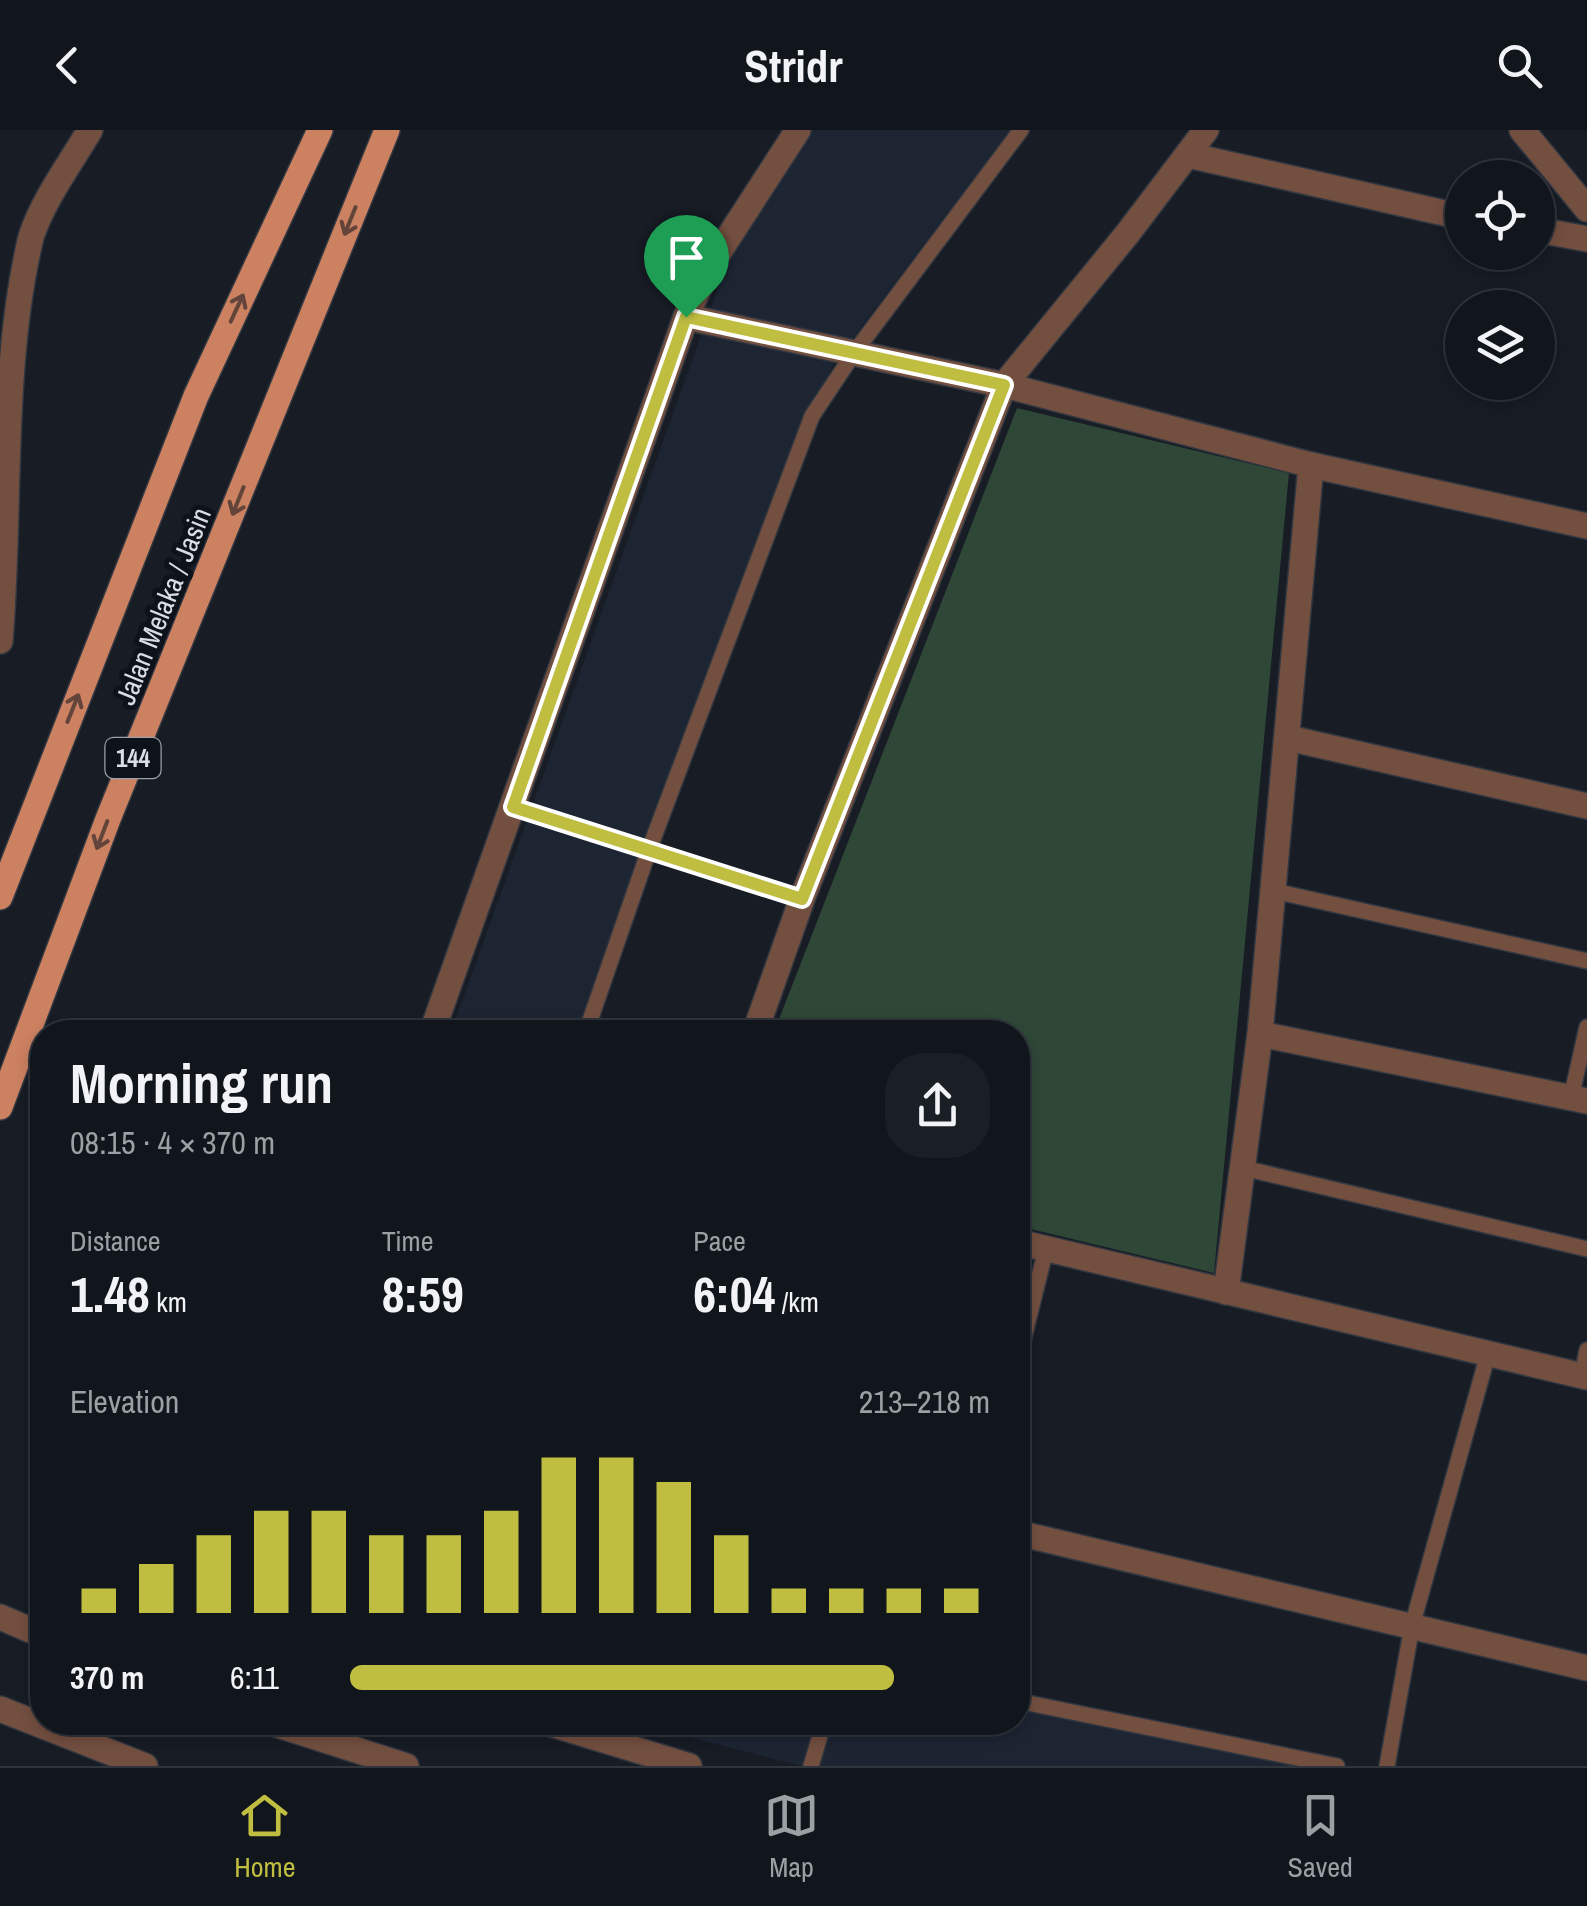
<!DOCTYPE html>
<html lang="en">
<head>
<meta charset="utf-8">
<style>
	:root { --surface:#11151c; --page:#1a1e25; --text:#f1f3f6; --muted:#9c9fa3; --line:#30343b; --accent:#c0be41 }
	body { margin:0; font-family:"Archivo Narrow",sans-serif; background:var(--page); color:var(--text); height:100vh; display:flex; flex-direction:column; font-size:38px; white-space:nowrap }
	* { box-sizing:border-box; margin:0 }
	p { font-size:32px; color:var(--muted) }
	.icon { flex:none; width:55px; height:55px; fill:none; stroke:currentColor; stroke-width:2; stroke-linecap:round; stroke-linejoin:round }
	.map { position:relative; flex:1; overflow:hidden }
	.panel { position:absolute; left:30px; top:890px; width:1000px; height:715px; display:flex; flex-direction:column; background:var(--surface); border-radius:40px; box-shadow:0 5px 15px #0003,0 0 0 2px var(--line) }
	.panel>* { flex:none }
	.tools { position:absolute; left:1445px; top:30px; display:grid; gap:20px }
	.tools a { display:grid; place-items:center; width:110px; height:110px; border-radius:50%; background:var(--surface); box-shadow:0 5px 15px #0003,0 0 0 2px var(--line); font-size:50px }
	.pin { position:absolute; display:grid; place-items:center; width:85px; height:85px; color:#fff; margin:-102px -42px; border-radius:50% 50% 50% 0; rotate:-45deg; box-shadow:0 0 10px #0007 }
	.pin .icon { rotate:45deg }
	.round { display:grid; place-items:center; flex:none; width:105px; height:105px; border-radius:40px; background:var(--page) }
	.headline { display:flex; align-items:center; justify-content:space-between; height:170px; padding:0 40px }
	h1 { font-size:55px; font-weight:700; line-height:75px }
	.metrics { display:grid; grid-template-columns:repeat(3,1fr); gap:15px; height:170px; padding:10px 40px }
	.metrics div { display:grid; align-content:center }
	.metrics b { font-size:50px; font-weight:700 }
	.metrics small { font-size:28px; font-weight:400 }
	.metrics p { font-size:28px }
	.chart { height:280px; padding:20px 40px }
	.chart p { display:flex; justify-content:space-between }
	.chart svg { width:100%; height:180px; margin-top:10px; stroke:var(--accent); stroke-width:6 }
	ul { padding:0 40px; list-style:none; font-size:32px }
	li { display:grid; grid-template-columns:160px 120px 1fr; align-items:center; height:75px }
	li i { height:25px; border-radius:12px; background:var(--accent) }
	header { display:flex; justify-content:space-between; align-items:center; height:130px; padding:0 40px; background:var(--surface); font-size:45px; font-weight:700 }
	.menu { display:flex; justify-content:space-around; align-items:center; height:140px; border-top:2px solid var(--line); background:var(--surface); font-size:28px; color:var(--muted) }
	.menu a { display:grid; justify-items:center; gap:5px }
	.menu .on { color:var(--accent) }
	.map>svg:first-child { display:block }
	.built { fill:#1d2533 }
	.green { fill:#2e4737 }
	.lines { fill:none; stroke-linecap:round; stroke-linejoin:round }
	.service-casing { stroke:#323740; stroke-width:18 }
	.minor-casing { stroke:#323740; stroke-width:28 }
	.tertiary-casing { stroke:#323740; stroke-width:28 }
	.primary-casing { stroke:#323740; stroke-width:28 }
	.service { stroke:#734f40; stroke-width:15 }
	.minor { stroke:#734f40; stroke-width:25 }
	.tertiary { stroke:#734f40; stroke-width:25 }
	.primary { stroke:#cc8161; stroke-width:25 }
	.oneway { stroke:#63443a }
	.route-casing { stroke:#fff; stroke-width:20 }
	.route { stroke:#c0be41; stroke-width:12 }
	.labels { text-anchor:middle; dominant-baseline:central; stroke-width:10; stroke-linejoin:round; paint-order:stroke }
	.shield { fill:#0e131b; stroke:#9da1a8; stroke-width:2.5 }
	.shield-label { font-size:25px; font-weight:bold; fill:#dadee4 }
	.street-label { font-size:28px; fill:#dadee4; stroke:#0e131b }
</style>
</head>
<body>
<header><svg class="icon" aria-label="back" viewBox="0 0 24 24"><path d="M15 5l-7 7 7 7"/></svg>Stridr<svg class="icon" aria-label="search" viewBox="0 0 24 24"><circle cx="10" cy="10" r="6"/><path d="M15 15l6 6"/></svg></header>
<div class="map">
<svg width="1587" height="1636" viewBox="0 0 1587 1636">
	<rect width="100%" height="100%" fill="#171c25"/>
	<g class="built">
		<polygon points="806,0 1010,0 833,234 590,902 451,902 726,136 773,37"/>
		<polygon points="1018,1568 1319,1636 803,1636 633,1593 1018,1592"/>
	</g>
	<polygon class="green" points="1017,278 1289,343 1214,1143 1018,1096 1018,902 774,902"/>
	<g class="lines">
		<g class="service-casing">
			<g id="service">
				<polyline points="513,677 802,769"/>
				<polyline points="1274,761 1587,831"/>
				<polyline points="586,902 649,720 812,286 854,223 1021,0"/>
				<polyline points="1571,968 1587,897"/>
				<polyline points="1243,1038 1587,1119"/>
				<polyline points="1018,1231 1046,1119"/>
				<polyline points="1582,1246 1587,1220"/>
				<polyline points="1018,1571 1337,1636"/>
				<polyline points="811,1636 824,1592"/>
				<polyline points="1387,1636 1412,1496 1488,1224"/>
			</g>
		</g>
		<g class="minor-casing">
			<g id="minor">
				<polyline points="1522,0 1587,79"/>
				<polyline points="1188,25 1462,87"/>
				<polyline points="1538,100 1587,109"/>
				<polyline points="686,187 1004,255 1311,335 1260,904 1226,1162"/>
				<polyline points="1311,335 1587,396"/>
				<path d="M0,511c11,-133 0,-274 31,-404 12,-37 39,-73 59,-107"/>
				<polyline points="1288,608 1587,676"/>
				<polyline points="432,902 686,187 706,142 798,0"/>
				<polyline points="755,902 802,769 1004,255 1128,103 1206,0"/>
				<polyline points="1260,904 1587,971"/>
				<polyline points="1018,1112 1587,1247"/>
				<polyline points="1018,1403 1587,1538"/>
				<polyline points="545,1592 689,1636"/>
			</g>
		</g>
		<g class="tertiary-casing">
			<g id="tertiary">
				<polyline points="0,1487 42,1505"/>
				<polyline points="0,1579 145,1636"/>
				<polyline points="269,1592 406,1636"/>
			</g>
		</g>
		<g class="primary-casing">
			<g id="primary">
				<polyline points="0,767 196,266 320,0"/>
				<polyline points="0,977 108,689 387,0"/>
			</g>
		</g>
		<use href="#service" class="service"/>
		<use href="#minor" class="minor"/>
		<use href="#tertiary" class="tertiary"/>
		<use href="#primary" class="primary"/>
	</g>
	<defs><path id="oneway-shaft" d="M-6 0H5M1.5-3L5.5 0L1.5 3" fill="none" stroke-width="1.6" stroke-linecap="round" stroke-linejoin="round" transform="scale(2.5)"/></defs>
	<g class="oneway">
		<use href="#oneway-shaft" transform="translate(350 91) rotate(112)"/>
		<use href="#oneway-shaft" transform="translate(237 178) rotate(-65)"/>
		<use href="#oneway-shaft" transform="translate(238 371) rotate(112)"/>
		<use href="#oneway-shaft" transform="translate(73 578) rotate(-68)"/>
		<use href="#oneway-shaft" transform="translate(102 705) rotate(111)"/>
	</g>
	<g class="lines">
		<g class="route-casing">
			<polygon id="route" points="686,187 1004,255 802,769 513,677"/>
		</g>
		<use href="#route" class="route"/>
	</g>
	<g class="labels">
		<rect class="shield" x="105.5" y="608" width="55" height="40" rx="8"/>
		<g class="shield-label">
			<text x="133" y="628">144</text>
		</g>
		<g class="street-label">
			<text transform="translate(163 476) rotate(-68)">Jalan Melaka / Jasin</text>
		</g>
	</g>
</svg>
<div class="tools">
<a><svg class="icon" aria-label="locate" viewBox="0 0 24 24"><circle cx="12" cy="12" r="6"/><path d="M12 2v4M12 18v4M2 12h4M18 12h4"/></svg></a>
<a><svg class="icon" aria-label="layers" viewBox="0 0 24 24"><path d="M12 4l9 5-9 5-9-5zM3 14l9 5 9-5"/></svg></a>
</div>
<div class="pin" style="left:686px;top:187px;background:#1e9e55"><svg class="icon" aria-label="arrive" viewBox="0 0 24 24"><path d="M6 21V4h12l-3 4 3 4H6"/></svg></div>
<section class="panel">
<div class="headline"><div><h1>Morning run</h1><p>08:15 · 4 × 370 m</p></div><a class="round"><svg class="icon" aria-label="share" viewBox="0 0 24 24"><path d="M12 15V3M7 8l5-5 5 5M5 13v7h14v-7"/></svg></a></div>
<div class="metrics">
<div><p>Distance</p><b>1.48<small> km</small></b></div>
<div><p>Time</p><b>8:59</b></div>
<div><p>Pace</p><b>6:04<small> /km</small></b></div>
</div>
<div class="chart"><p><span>Elevation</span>213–218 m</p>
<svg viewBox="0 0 160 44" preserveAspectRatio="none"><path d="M5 44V38M15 44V32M25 44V25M35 44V19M45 44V19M55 44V25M65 44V25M75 44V19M85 44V6M95 44V6M105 44V12M115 44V25M125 44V38M135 44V38M145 44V38M155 44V38"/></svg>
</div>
<ul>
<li><b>370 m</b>6:11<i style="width:85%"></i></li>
</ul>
</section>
</div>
<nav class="menu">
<a class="on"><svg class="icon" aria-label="home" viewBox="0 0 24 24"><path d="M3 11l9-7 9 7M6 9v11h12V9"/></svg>Home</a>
<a><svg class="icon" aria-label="map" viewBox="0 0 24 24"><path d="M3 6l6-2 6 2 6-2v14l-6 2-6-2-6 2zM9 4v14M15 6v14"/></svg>Map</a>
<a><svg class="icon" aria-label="saved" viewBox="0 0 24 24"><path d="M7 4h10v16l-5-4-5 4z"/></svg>Saved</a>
</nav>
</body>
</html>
